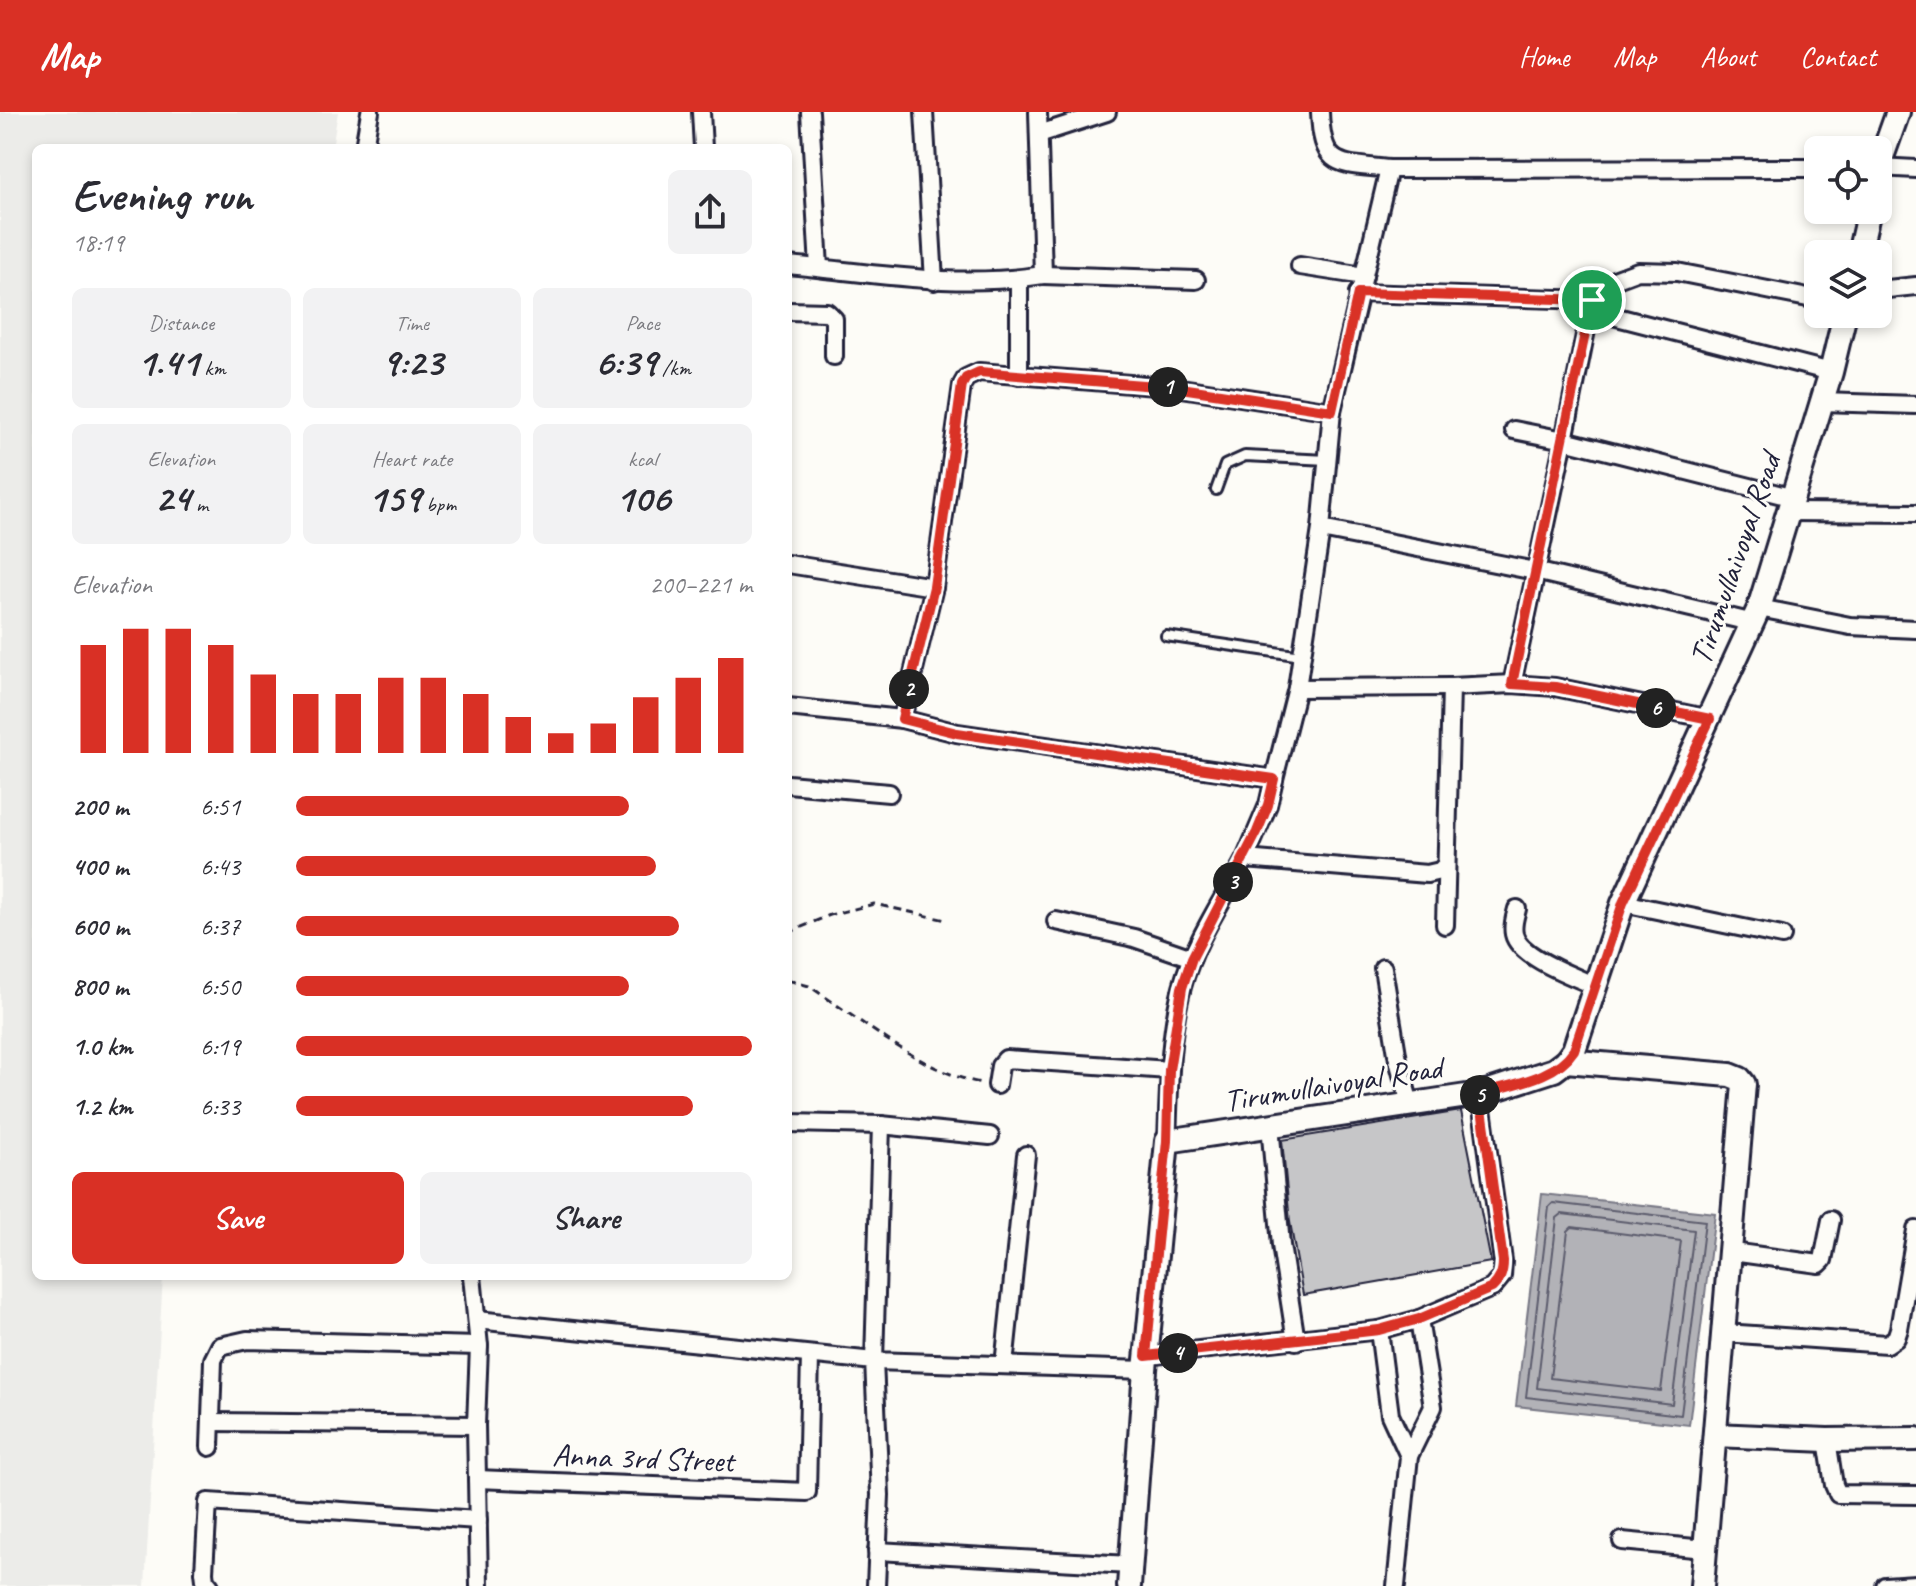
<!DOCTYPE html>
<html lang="en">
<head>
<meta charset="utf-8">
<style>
	:root { --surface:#fff; --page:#f2f2f3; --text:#2b2b33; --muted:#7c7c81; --accent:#d93025 }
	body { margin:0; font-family:Caveat,sans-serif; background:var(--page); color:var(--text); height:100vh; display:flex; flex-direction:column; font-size:30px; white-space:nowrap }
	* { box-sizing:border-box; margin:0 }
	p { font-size:26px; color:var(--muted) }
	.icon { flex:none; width:44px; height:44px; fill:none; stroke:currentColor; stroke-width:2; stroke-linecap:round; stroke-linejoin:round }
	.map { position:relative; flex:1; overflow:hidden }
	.sheet { position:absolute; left:32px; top:32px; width:760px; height:1136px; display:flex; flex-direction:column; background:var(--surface); border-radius:12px; box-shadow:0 4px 12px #0003 }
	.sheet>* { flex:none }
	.tools { position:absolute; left:1804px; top:24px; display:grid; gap:16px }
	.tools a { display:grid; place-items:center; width:88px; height:88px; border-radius:12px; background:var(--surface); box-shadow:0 4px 12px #0003; font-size:40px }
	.pin { position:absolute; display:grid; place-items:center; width:68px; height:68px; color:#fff; margin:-34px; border:4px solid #fff; border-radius:50%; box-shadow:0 2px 8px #0007 }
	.km { position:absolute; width:40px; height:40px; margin:-20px; border-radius:50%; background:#222; color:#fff; font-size:22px; line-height:40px; text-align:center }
	.round { display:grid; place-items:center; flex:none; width:84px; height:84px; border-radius:12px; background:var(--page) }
	.headline { display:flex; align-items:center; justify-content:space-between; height:136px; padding:0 40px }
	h1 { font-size:44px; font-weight:800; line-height:60px }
	.figures { display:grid; grid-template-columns:repeat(3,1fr); gap:12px; height:136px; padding:8px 40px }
	.figures div { display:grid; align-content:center; border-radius:12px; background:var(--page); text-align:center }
	.figures b { font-size:40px; font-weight:800 }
	.figures small { font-size:22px; font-weight:400 }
	.figures p { font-size:22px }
	.chart { height:224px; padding:16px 40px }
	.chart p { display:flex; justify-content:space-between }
	.chart svg { width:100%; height:144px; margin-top:8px; stroke:var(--accent); stroke-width:6 }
	.primary-button { display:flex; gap:16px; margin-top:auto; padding:16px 40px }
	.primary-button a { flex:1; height:92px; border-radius:12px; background:var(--accent); color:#fff; font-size:32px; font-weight:800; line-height:92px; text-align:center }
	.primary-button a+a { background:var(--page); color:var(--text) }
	ul { padding:0 40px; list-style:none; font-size:26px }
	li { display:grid; grid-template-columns:128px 96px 1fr; align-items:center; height:60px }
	li i { height:20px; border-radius:10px; background:var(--accent) }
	header { display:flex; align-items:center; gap:48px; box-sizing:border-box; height:112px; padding:0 40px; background:var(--accent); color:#fff }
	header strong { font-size:38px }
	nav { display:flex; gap:44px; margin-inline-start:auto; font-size:28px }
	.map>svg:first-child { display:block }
	.built { fill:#ecece9 }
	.water { fill:#b2b2b7; stroke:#787885; stroke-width:2 }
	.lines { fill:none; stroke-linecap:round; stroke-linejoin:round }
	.shore { stroke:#5c5c6d; stroke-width:2 }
	.building { fill:#c6c6c8; stroke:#22223b; stroke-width:2 }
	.service-casing { stroke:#22223b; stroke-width:14 }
	.minor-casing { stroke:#22223b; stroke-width:22 }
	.tertiary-casing { stroke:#22223b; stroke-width:28 }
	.path { stroke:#22223b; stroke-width:3; stroke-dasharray:8 6; stroke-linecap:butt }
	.service { stroke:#fdfcf7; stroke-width:8 }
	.minor { stroke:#fdfcf7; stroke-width:16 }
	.tertiary { stroke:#fdfcf7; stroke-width:22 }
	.route-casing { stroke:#fff; stroke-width:16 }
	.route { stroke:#d93025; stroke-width:10 }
	.labels { text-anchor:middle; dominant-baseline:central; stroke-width:6; stroke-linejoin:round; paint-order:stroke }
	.street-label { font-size:32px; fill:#22223b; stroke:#fdfcf7 }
</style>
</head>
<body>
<header>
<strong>Map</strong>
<nav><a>Home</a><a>Map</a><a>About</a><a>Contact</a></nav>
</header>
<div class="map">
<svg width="1916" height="1474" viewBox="0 0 1916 1474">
	<rect width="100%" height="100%" fill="#fdfcf7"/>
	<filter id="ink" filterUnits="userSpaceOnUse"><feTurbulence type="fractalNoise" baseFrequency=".0125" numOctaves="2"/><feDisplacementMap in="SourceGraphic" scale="16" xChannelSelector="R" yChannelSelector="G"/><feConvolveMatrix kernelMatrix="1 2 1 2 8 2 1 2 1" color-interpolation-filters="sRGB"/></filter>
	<g filter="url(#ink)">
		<polygon class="built" points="0,0 338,0 332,36 36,36 36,1164 163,1164 145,1474 0,1474"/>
		<polygon class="water" points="1542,1082 1715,1101 1689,1313 1516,1294"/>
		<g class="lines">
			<g class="shore">
				<polygon points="1553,1091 1705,1109 1681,1303 1526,1285 1549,1095"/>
				<polygon points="1562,1102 1694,1118 1672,1292 1537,1276 1557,1106"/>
				<polygon points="1572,1115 1681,1129 1661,1279 1550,1266 1568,1119"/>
			</g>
		</g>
		<polygon class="building" points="1461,999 1491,1150 1303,1183 1290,1110 1282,1028"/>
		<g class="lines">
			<g class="service-casing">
				<g id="service">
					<polyline points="1216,378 1225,353 1245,344 1328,348"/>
					<polyline points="1166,524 1302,544"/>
				</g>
			</g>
			<g class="minor-casing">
				<g id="minor">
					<polyline points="701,0 703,36"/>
					<polyline points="810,0 819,156"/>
					<polyline points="924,0 934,169"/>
					<path d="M1320,0c2,58 20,51 69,57l429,-1"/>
					<polyline points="1039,22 1107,0"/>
					<polyline points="364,36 370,0"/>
					<polyline points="1878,55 1916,57"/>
					<path d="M788,153c85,8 169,24 255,10l-5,-163"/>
					<polyline points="1300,154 1364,164"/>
					<polyline points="1043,163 1196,168"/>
					<polyline points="1878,178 1916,174"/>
					<polyline points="1358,181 1592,188 1609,203 1831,260"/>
					<polyline points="788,199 827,200 834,207 834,244"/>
					<polyline points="1019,264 1019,167"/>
					<polyline points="1821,290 1916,293"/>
					<polyline points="1332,299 1389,57"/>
					<polyline points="1514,318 1564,328 1592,188 1614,168 1638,159 1677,160 1818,188"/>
					<polyline points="1790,400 1916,401"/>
					<polyline points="1321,417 1535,459 1754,511"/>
					<polyline points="788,452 934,475 962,273 966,266 979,260 1181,276 1332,299 1321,417 1297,576 1451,575"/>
					<polyline points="1759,496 1850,514 1916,517"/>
					<polyline points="1512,572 1564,328 1794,386"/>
					<polyline points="788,595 902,607 957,621 1274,667 1297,576"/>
					<polyline points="902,607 934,475"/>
					<polyline points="788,672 889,681"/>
					<polyline points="1245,747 1268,693 1274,667"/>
					<polyline points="1623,791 1782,824"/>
					<path d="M1517,797c-2,8 -5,16 -3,25 5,23 59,42 79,51"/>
					<polyline points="1056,809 1134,826 1192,846"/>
					<polyline points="1445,813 1451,575 1512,572 1555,575 1710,607"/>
					<polyline points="1383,856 1398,948 1410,992"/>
					<polyline points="997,973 1000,954 1006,947 1169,958"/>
					<polyline points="788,1011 881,1013 990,1024"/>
					<polyline points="881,1013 874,1249 1145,1258"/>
					<polyline points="1270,1013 1281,1133 1296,1229"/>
					<path d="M1167,1029c2,-51 2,-104 15,-154 12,-45 41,-87 63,-128l182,15 13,-3 5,-5"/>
					<polyline points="1732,1140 1819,1152 1823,1148 1831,1108"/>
					<polyline points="472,1164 479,1234 476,1313 479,1474"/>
					<polyline points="1419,1207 1492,1176 1502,1164 1503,1149 1480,982"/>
					<polyline points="477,1208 874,1249 880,1383 876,1474"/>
					<polyline points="1379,1218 1390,1303 1409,1344"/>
					<polyline points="1724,1221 1887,1232 1896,1226 1899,1217 1916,1118"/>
					<polyline points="1146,1244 1379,1218 1419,1207 1433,1295 1409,1344 1396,1474"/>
					<polyline points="1004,1253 1026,1043"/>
					<polyline points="211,1310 476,1313"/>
					<polyline points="1827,1328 1834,1373 1838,1382 1916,1383"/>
					<polyline points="210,1335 213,1248 220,1234 247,1228 479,1234"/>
					<polyline points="477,1367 807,1380 810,1244"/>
					<polyline points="1622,1429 1705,1437"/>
					<polyline points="877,1439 1130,1453"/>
					<polyline points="210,1474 205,1468 204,1460 208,1390 478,1408"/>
					<polyline points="1885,1474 1916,1472"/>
				</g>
			</g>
			<g class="tertiary-casing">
				<g id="tertiary">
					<polyline points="1878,56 1898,0"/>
					<polyline points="1859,142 1869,98"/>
					<polyline points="1566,949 1730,963 1740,967 1744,972 1702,1474"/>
					<polyline points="1715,1323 1827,1328 1916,1327"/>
					<polyline points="1129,1474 1145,1258 1167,1029 1480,982 1554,958 1566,949 1574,938 1623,791 1759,496 1831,260 1845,202"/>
				</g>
			</g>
			<g class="path">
				<polyline points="788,821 830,803 874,792 946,808"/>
				<path d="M788,868l21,6c49,32 116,88 173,97"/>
			</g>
			<use href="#service" class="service"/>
			<use href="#minor" class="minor"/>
			<use href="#tertiary" class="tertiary"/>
		</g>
	</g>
	<g class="lines" filter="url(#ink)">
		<g class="route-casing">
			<path id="route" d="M1358,181l234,7 -80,384 43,3 155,32 -87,184 -49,147c-19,29 -63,34 -94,44l23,167c0,12 -3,19 -11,27l-73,31 -40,11 -233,26 21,-215 2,-71 13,-82 10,-30 65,-126 11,-27 6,-26 -317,-46 -55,-14 32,-132 28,-202 4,-7 13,-6 202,16 151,23z"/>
		</g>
		<use href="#route" class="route"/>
	</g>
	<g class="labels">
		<g class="street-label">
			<text transform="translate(1735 447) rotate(-71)">Tirumullaivoyal Road</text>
			<text transform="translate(1333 972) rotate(-9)">Tirumullaivoyal Road</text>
			<text transform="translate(643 1346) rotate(2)">Anna 3rd Street</text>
		</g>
	</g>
</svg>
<div class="tools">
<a><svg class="icon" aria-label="locate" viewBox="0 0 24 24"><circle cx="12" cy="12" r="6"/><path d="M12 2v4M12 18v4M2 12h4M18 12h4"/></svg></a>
<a><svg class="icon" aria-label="layers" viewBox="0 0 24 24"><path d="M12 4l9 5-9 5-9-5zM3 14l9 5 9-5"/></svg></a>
</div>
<div class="pin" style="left:1592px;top:188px;background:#1e9e55"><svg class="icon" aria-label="arrive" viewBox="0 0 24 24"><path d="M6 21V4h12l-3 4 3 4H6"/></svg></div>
<b class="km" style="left:1168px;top:275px">1</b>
<b class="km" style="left:909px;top:577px">2</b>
<b class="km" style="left:1233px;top:770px">3</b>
<b class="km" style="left:1178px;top:1241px">4</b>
<b class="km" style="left:1480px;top:983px">5</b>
<b class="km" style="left:1656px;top:596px">6</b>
<section class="sheet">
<div class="headline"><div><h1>Evening run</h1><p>18:19</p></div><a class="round"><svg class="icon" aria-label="share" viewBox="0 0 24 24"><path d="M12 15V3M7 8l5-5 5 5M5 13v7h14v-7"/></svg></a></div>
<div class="figures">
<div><p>Distance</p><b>1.41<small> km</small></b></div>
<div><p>Time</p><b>9:23</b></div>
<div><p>Pace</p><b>6:39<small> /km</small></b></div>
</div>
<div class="figures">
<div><p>Elevation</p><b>24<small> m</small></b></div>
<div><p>Heart rate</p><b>159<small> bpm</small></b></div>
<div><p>kcal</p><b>106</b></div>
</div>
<div class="chart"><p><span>Elevation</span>200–221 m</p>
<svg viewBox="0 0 160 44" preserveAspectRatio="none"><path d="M5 44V11M15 44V6M25 44V6M35 44V11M45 44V20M55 44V26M65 44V26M75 44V21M85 44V21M95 44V26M105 44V33M115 44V38M125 44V35M135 44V27M145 44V21M155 44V15"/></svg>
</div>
<ul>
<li><b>200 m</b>6:51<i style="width:73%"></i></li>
<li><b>400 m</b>6:43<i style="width:79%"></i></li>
<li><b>600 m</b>6:37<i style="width:84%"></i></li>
<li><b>800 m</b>6:50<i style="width:73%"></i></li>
<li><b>1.0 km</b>6:19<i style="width:100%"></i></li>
<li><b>1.2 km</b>6:33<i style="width:87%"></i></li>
</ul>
<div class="primary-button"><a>Save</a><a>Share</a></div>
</section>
</div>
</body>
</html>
